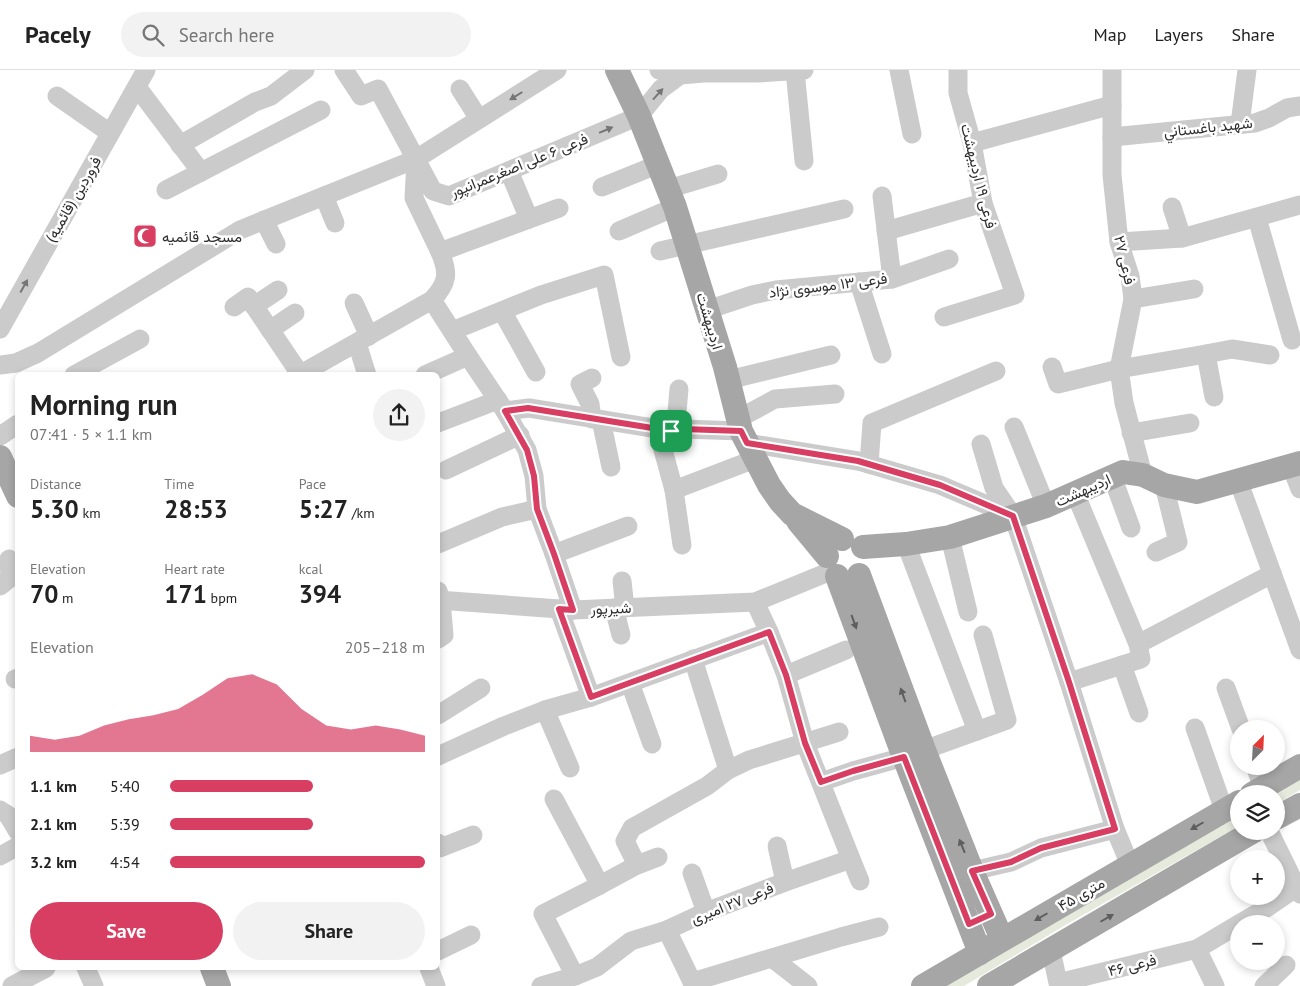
<!DOCTYPE html>
<html lang="en">
<head>
<meta charset="utf-8">
<style>
	:root { --surface:#fff; --page:#f2f2f2; --text:#222; --muted:#767676; --line:#e0e0e0; --accent:#d83d62 }
	body { margin:0; font-family:"PT Sans",Vazirmatn,sans-serif; background:var(--page); color:var(--text); height:100vh; display:flex; flex-direction:column; font-size:19px; white-space:nowrap }
	* { box-sizing:border-box; margin:0 }
	p { font-size:16px; color:var(--muted) }
	.icon { flex:none; width:28px; height:28px; fill:none; stroke:currentColor; stroke-width:2; stroke-linecap:round; stroke-linejoin:round }
	.map { position:relative; flex:1; overflow:hidden }
	.panel { position:absolute; left:15px; top:302px; width:425px; height:598px; display:flex; flex-direction:column; background:var(--surface); border-radius:8px; box-shadow:0 2px 8px #0003 }
	.panel>* { flex:none }
	.needle { width:32px; rotate:24deg }
	.tools { position:absolute; left:1230px; top:650px; display:grid; gap:10px }
	.tools a { display:grid; place-items:center; width:55px; height:55px; border-radius:50%; background:var(--surface); box-shadow:0 2px 8px #0003; font-size:25px }
	.pin { position:absolute; display:grid; place-items:center; width:42px; height:42px; color:#fff; margin:-21px; border-radius:10px; box-shadow:0 2px 8px #0006 }
	.round { display:grid; place-items:center; flex:none; width:52px; height:52px; border-radius:26px; background:var(--page) }
	.summary { display:flex; align-items:center; justify-content:space-between; height:85px; padding:0 15px }
	h1 { font-size:28px; font-weight:600; line-height:38px }
	.figures { display:grid; grid-template-columns:repeat(3,1fr); gap:8px; height:85px; padding:5px 15px }
	.figures div { display:grid; align-content:center }
	.figures b { font-size:25px; font-weight:600 }
	.figures small { font-size:14px; font-weight:400 }
	.figures p { font-size:14px }
	.chart { height:140px; padding:10px 15px }
	.chart p { display:flex; justify-content:space-between }
	.chart svg { width:100%; height:90px; margin-top:5px; fill:var(--accent); opacity:.7 }
	.button { display:flex; gap:10px; margin-top:auto; padding:10px 15px }
	.button a { flex:1; height:58px; border-radius:30px; background:var(--accent); color:#fff; font-size:20px; font-weight:600; line-height:58px; text-align:center }
	.button a+a { background:var(--page); color:var(--text) }
	ul { padding:0 15px; list-style:none; font-size:16px }
	li { display:grid; grid-template-columns:80px 60px 1fr; align-items:center; height:38px }
	li i { height:12px; border-radius:6px; background:var(--accent) }
	header { display:flex; align-items:center; gap:30px; box-sizing:border-box; height:70px; padding:0 25px; background:var(--surface); border-bottom:1px solid var(--line) }
	header strong { font-size:24px }
	nav { display:flex; gap:28px; margin-inline-start:auto; font-size:18px }
	.search { width:350px; height:45px; background:var(--page); display:flex; align-items:center; gap:12px; box-sizing:border-box; padding:0 18px; border-radius:28px; color:var(--muted); font-size:19px }
	.map>svg:first-child { display:block }
	.green { fill:#e6eadd }
	.lines { fill:none; stroke-linecap:round; stroke-linejoin:round }
	.minor { stroke:#cbcbcb; stroke-width:19 }
	.major { stroke:#a6a6a6; stroke-width:24 }
	.oneway { fill:#757575 }
	.oneway2 { fill:#5e5e5e }
	.route-casing { stroke:#fff; stroke-width:10 }
	.route { stroke:#d83d62; stroke-width:6 }
	.labels { text-anchor:middle; dominant-baseline:central; stroke-width:5; stroke-linejoin:round; paint-order:stroke }
	.street-label { font-size:15px; fill:#2e2e2e; stroke:#fff }
	.poi-label { font-size:15px; fill:#2e2e2e; stroke:#fff; text-anchor:start }
</style>
</head>
<body>
<header>
<strong>Pacely</strong>
<div class="search"><svg class="icon" aria-label="search" viewBox="0 0 24 24"><circle cx="10" cy="10" r="6"/><path d="M15 15l6 6"/></svg>Search here</div>
<nav><a>Map</a><a>Layers</a><a>Share</a></nav>
</header>
<div class="map">
<svg width="1300" height="916" viewBox="0 0 1300 916">
	<rect width="100%" height="100%" fill="#fff"/>
	<g class="green">
		<polygon points="1300,706 1300,720 1276,734 1276,724 1269,724"/>
		<polygon points="1239,741 1239,756 1062,857 964,916 938,916"/>
	</g>
	<g class="lines">
		<g class="minor">
			<polyline points="344,0 361,26 378,19 433,121 449,126 639,46 661,19 680,5"/>
			<polyline points="659,0 680,5 704,3 758,3 804,0"/>
			<polyline points="899,0 912,64"/>
			<polyline points="1112,0 1112,105 1119,172 1130,206 1133,229 1119,299 1124,333 1143,405"/>
			<polyline points="795,1 804,91"/>
			<polyline points="137,17 201,102 321,40"/>
			<polyline points="460,19 479,49"/>
			<polyline points="57,26 110,63"/>
			<polyline points="1240,54 1247,0"/>
			<polyline points="1112,67 1255,53 1269,48 1287,38 1300,36"/>
			<polyline points="972,73 1112,35"/>
			<polyline points="180,75 255,32 271,26 305,0"/>
			<polyline points="416,90 414,128 440,182 529,149"/>
			<polyline points="509,101 529,149 559,138"/>
			<polyline points="602,117 659,94"/>
			<polyline points="668,119 718,104"/>
			<polyline points="166,120 201,102"/>
			<polyline points="324,126 335,153"/>
			<polyline points="882,126 892,209"/>
			<polyline points="1172,137 1182,168"/>
			<polyline points="1257,148 1292,270"/>
			<polyline points="264,150 276,174"/>
			<polyline points="619,161 675,137"/>
			<polyline points="886,161 983,133"/>
			<polyline points="1119,172 1182,168 1300,135"/>
			<polyline points="660,181 844,139"/>
			<polyline points="859,212 882,284"/>
			<polyline points="1133,229 1194,219"/>
			<polyline points="432,230 468,286 505,341 527,380 534,406 537,439 554,484 573,540"/>
			<polyline points="354,233 369,266"/>
			<polyline points="254,236 278,220"/>
			<polyline points="234,237 248,227 300,304"/>
			<polyline points="707,240 752,225 776,220 892,209 949,189"/>
			<polyline points="502,241 536,302"/>
			<polyline points="944,247 1015,225 983,133 972,73 958,23 958,0"/>
			<polyline points="0,259 146,0"/>
			<polyline points="270,260 295,243"/>
			<polyline points="452,261 541,225 604,205 621,287"/>
			<polyline points="357,273 367,305"/>
			<polyline points="1206,284 1232,279 1270,285"/>
			<polyline points="0,295 16,293 38,283 240,160 416,89 557,0"/>
			<polyline points="1052,297 1058,314 1119,299 1206,284 1214,327"/>
			<polyline points="74,305 140,269"/>
			<path d="M299,305l133,-75c16,-17 17,-27 8,-48"/>
			<polyline points="425,305 468,286"/>
			<polyline points="728,310 831,285"/>
			<polyline points="505,341 529,338 671,361 683,359 741,361"/>
			<polyline points="592,349 590,334 580,314 592,308"/>
			<polyline points="738,349 775,329 835,324"/>
			<polyline points="601,350 611,397"/>
			<polyline points="438,353 498,330"/>
			<polyline points="1014,357 1046,436"/>
			<polyline points="657,358 674,420 755,389"/>
			<polyline points="671,361 677,342 679,319"/>
			<polyline points="1131,363 1190,353"/>
			<polyline points="0,366 18,354"/>
			<polyline points="747,373 858,391 940,415 1013,446"/>
			<polyline points="981,374 994,418 1013,446 1069,612 1115,759 1130,795"/>
			<polyline points="869,394 872,353 996,301"/>
			<polyline points="1291,396 1300,419"/>
			<polyline points="446,400 520,365"/>
			<polyline points="1112,406 1131,458"/>
			<polyline points="1238,410 1300,580"/>
			<polyline points="674,420 682,475"/>
			<polyline points="950,467 968,542"/>
			<polyline points="438,474 502,447 537,439"/>
			<polyline points="906,474 977,661"/>
			<polyline points="1156,482 1178,472 1164,415"/>
			<polyline points="554,484 628,456"/>
			<polyline points="622,511 625,538"/>
			<polyline points="0,516 10,508 9,489"/>
			<polyline points="438,521 441,530 444,565 438,569"/>
			<polyline points="438,530 573,540 755,532 831,501"/>
			<polyline points="614,538 621,565"/>
			<polyline points="559,539 591,627"/>
			<polyline points="1138,574 1272,504"/>
			<polyline points="693,589 728,700"/>
			<polyline points="1122,595 1139,643"/>
			<polyline points="786,605 846,580"/>
			<polyline points="15,609 18,608"/>
			<polyline points="1069,612 1141,589 1138,574 1075,423"/>
			<polyline points="630,613 652,674"/>
			<polyline points="1226,618 1241,659"/>
			<polyline points="545,640 570,698"/>
			<polyline points="438,645 481,618"/>
			<polyline points="1195,658 1224,740"/>
			<polyline points="924,680 1007,650 983,565"/>
			<polyline points="438,686 504,656 545,640 591,627 769,562"/>
			<polyline points="0,695 18,687"/>
			<polyline points="1255,696 1263,718"/>
			<polyline points="821,712 853,701 904,687"/>
			<polyline points="554,729 600,815"/>
			<polyline points="0,740 8,745 18,762"/>
			<polyline points="1269,761 1300,824"/>
			<polyline points="438,773 440,778 473,765"/>
			<polyline points="777,776 785,812"/>
			<polyline points="0,786 18,776"/>
			<polyline points="851,789 860,811"/>
			<polyline points="637,795 625,771 632,758 707,716 728,700 749,690 839,662"/>
			<polyline points="972,801 1011,792 1041,778 1115,759"/>
			<polyline points="692,803 706,842"/>
			<polyline points="1239,854 1268,837 1300,815"/>
			<polyline points="667,860 694,916"/>
			<polyline points="1197,879 1239,854"/>
			<polyline points="1051,880 1058,913 1197,879 1215,916"/>
			<polyline points="438,881 471,865"/>
			<polyline points="772,888 808,916"/>
			<polyline points="86,898 94,916"/>
			<polyline points="429,898 436,916"/>
			<polyline points="575,906 543,844 600,815 637,795 658,787"/>
			<polyline points="692,912 841,867 879,857"/>
			<polyline points="12,916 46,898"/>
			<polyline points="541,916 575,906 597,897 631,871 667,860 706,842 785,812 851,789 805,673 786,605 769,562 755,532"/>
			<polyline points="1264,916 1286,895"/>
		</g>
		<g class="major">
			<polyline points="617,0 639,46 675,137 725,297 741,361 769,415 780,431 792,444 842,469"/>
			<polyline points="0,387 18,426"/>
			<polyline points="798,451 827,486"/>
			<polyline points="863,477 906,474 950,467 1046,436 1123,402 1143,405 1164,415 1197,422 1300,393"/>
			<polyline points="859,505 924,680 972,801 1002,869"/>
			<polyline points="837,506 904,687 980,883"/>
			<polyline points="1252,724 1300,696"/>
			<polyline points="1276,748 1300,735"/>
			<polyline points="212,898 219,916"/>
			<polyline points="923,916 1239,732"/>
			<polyline points="989,916 1254,761"/>
		</g>
	</g>
	<defs><path id="oneway-solid" d="M-6-.8H1V-3.2L6.5 0L1 3.2V.8H-6Z" transform="scale(1.25)"/></defs>
	<g class="oneway">
		<use href="#oneway-solid" transform="translate(658 24) rotate(-48)"/>
		<use href="#oneway-solid" transform="translate(516 26) rotate(148)"/>
		<use href="#oneway-solid" transform="translate(606 60) rotate(-23)"/>
		<use href="#oneway-solid" transform="translate(24 216) rotate(-61)"/>
	</g>
	<g class="oneway2">
		<use href="#oneway-solid" transform="translate(854 552) rotate(70)"/>
		<use href="#oneway-solid" transform="translate(903 625) rotate(-110)"/>
		<use href="#oneway-solid" transform="translate(1197 756) rotate(150)"/>
		<use href="#oneway-solid" transform="translate(962 776) rotate(-112)"/>
		<use href="#oneway-solid" transform="translate(1041 847) rotate(150)"/>
		<use href="#oneway-solid" transform="translate(1107 848) rotate(-30)"/>
	</g>
	<g class="lines">
		<g class="route-casing">
			<polygon id="route" points="528,338 671,361 683,359 741,361 747,373 858,391 940,415 1013,446 1069,612 1115,759 1041,778 1011,792 972,801 991,844 969,854 904,687 853,701 821,712 805,673 786,605 769,562 591,627 559,539 573,540 554,484 537,439 534,406 527,380 505,341"/>
		</g>
		<use href="#route" class="route"/>
	</g>
	<defs>
		<g id="mosque-square" transform="scale(1.25)"><rect x="-9" y="-9" width="18" height="18" rx="4" fill="#d83d62" stroke="#fff"/><path d="M3.5-4.9A6 6 0 1 0 3.5 4.9A5 5 0 1 1 3.5-4.9Z" fill="#fff"/></g>
	</defs>
	<g fill-rule="evenodd">
		<use href="#mosque-square" x="145" y="166"/>
	</g>
	<g class="labels">
		<g class="street-label">
			<text transform="translate(1208 57) rotate(-6)">شهيد باغستاني</text>
			<text transform="translate(519 95) rotate(-22)">فرعی ۶ علی اصغرعمرانپور</text>
			<text transform="translate(979 106) rotate(76)">فرعی ۱۹ اردیبهشت</text>
			<text transform="translate(73 129) rotate(-60)">فروردین (قائمیه)</text>
			<text transform="translate(1125 190) rotate(77)">فرعی ۲۷</text>
			<text transform="translate(828 215) rotate(-7)">فرعی ۱‍۳ موسوی نژاد</text>
			<text transform="translate(710 251) rotate(73)">اردیبهشت</text>
			<text transform="translate(1083 420) rotate(-24)">اردیبهشت</text>
			<text transform="translate(611 538) rotate(-2)">شیرپور</text>
			<text transform="translate(1081 824) rotate(-30)">۴۵ متری</text>
			<text transform="translate(732 833) rotate(-22)">فرعی ۲۷ امیری</text>
			<text transform="translate(1132 895) rotate(-14)">فرعی ۴۶</text>
		</g>
		<g class="poi-label">
			<text x="162" y="166">مسجد قائمیه</text>
		</g>
	</g>
</svg>
<div class="tools">
<a><svg class="needle" viewBox="-14 -14 28 28"><path d="M0-13l5 13h-10z" fill="#e53935"/><path d="M0 13l5-13h-10z" fill="#767676"/></svg></a>
<a><svg class="icon" aria-label="layers" viewBox="0 0 24 24"><path d="M12 4l9 5-9 5-9-5zM3 14l9 5 9-5"/></svg></a>
<a>+</a>
<a>−</a>
</div>
<div class="pin" style="left:671px;top:361px;background:#1e9e55"><svg class="icon" aria-label="arrive" viewBox="0 0 24 24"><path d="M6 21V4h12l-3 4 3 4H6"/></svg></div>
<section class="panel">
<div class="summary"><div><h1>Morning run</h1><p>07:41 · 5 × 1.1 km</p></div><a class="round"><svg class="icon" aria-label="share" viewBox="0 0 24 24"><path d="M12 15V3M7 8l5-5 5 5M5 13v7h14v-7"/></svg></a></div>
<div class="figures">
<div><p>Distance</p><b>5.30<small> km</small></b></div>
<div><p>Time</p><b>28:53</b></div>
<div><p>Pace</p><b>5:27<small> /km</small></b></div>
</div>
<div class="figures">
<div><p>Elevation</p><b>70<small> m</small></b></div>
<div><p>Heart rate</p><b>171<small> bpm</small></b></div>
<div><p>kcal</p><b>394</b></div>
</div>
<div class="chart"><p><span>Elevation</span>205–218 m</p>
<svg viewBox="0 0 160 44" preserveAspectRatio="none"><path d="M0 44V36L10 38L20 36L30 31L40 28L50 26L60 23L70 16L80 8L90 6L100 11L110 23L120 31L130 33L140 31L150 33L160 36V44z"/></svg>
</div>
<ul>
<li><b>1.1 km</b>5:40<i style="width:56%"></i></li>
<li><b>2.1 km</b>5:39<i style="width:56%"></i></li>
<li><b>3.2 km</b>4:54<i style="width:100%"></i></li>
</ul>
<div class="button"><a>Save</a><a>Share</a></div>
</section>
</div>
</body>
</html>
